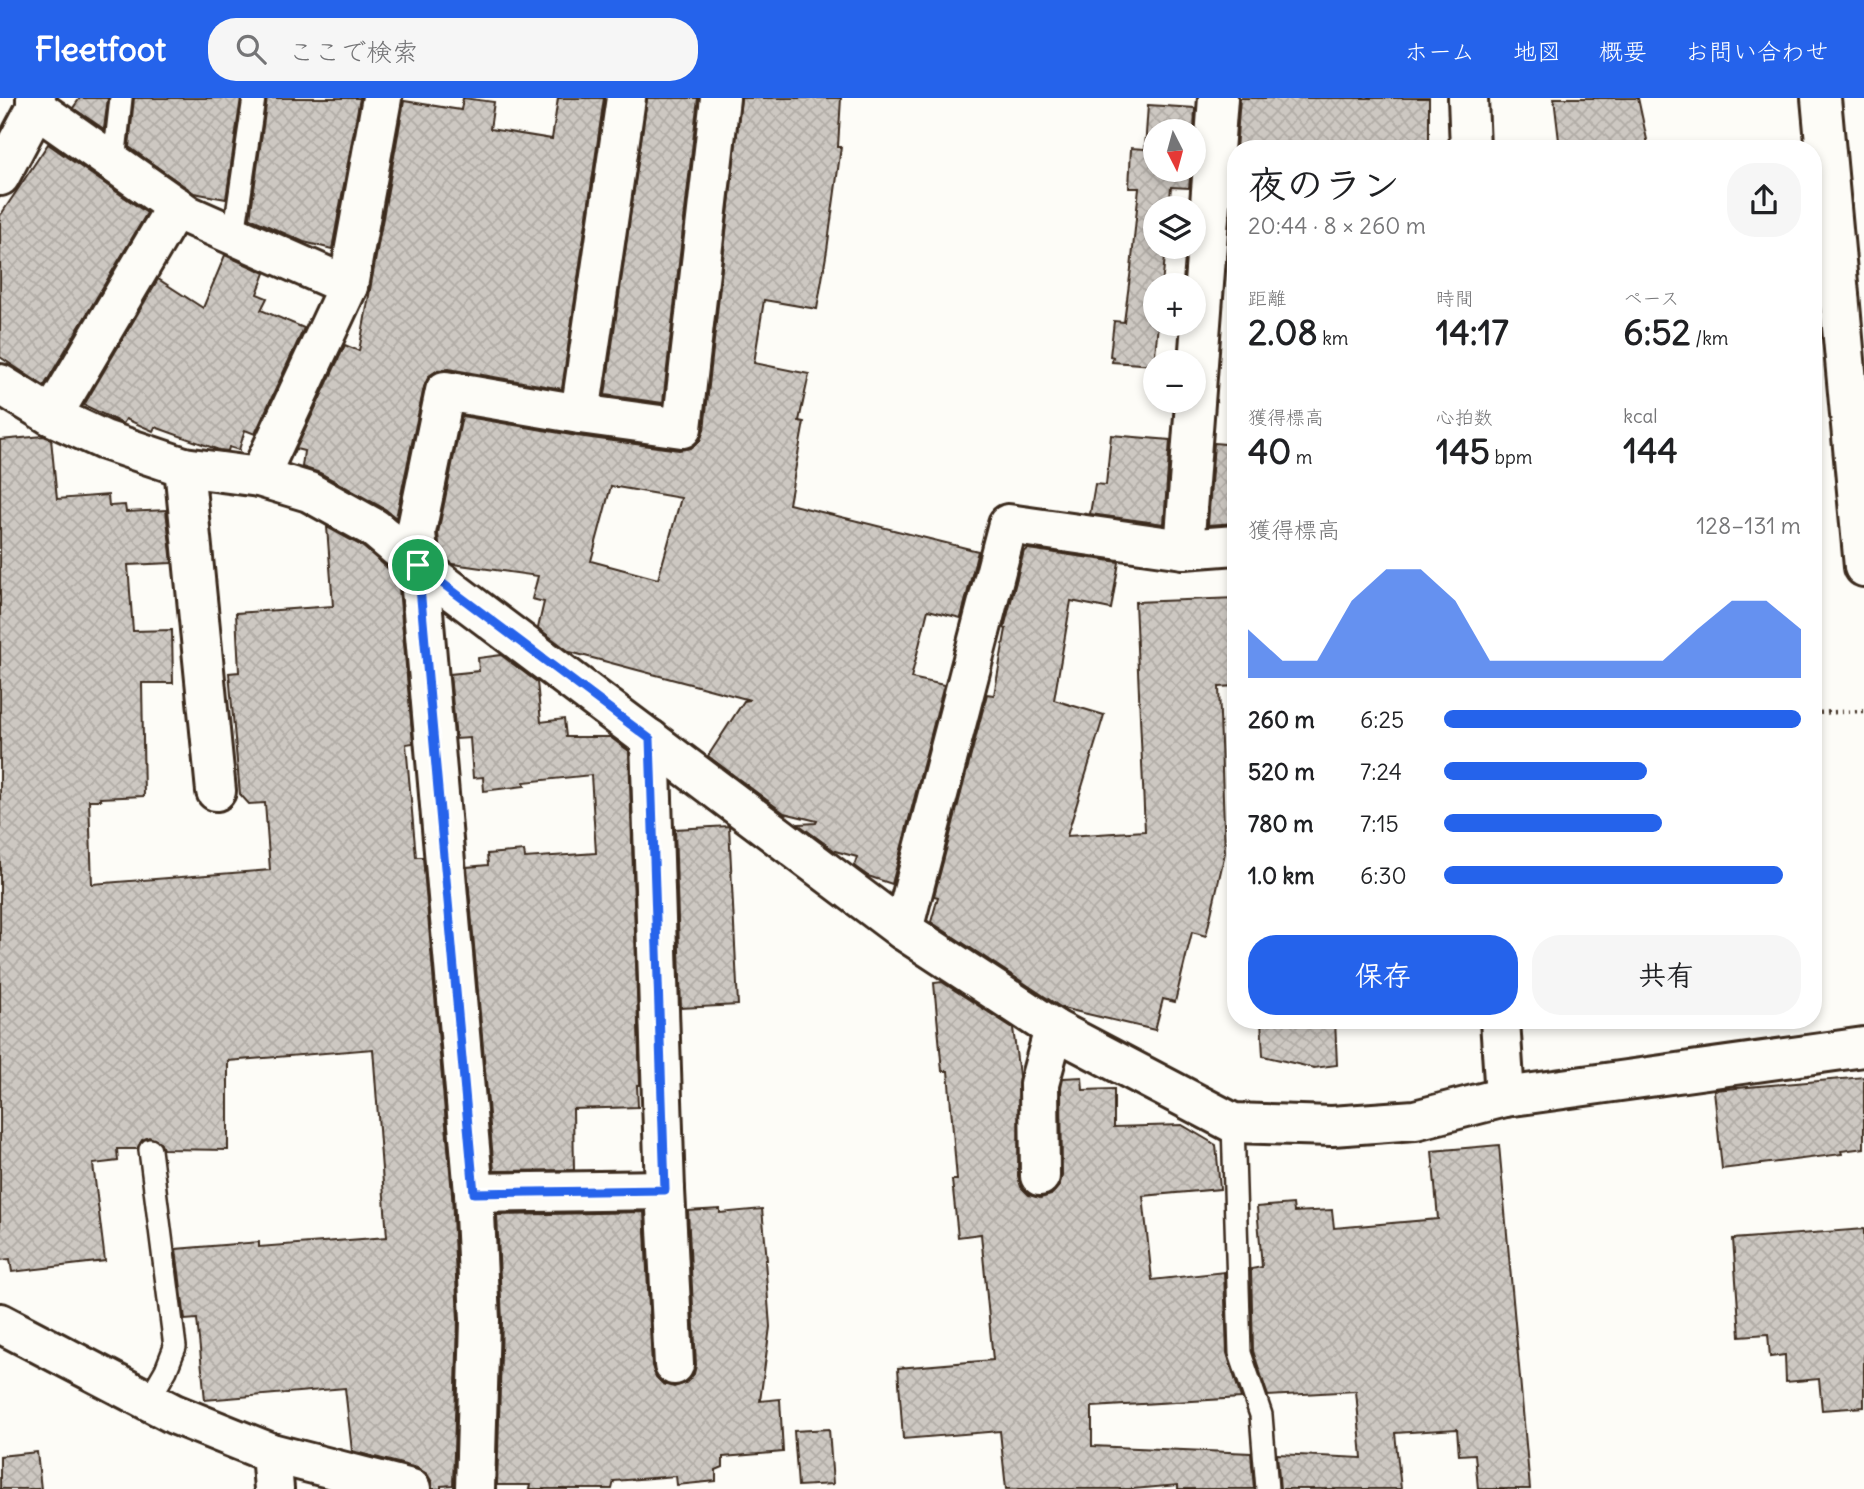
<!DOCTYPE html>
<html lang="ja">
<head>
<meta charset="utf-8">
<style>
	:root { --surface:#fff; --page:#f6f6f6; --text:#202124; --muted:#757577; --accent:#2563eb }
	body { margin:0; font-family:Delius,"Klee One",sans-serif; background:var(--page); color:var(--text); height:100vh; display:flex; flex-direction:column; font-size:26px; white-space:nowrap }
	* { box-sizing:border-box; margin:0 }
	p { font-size:23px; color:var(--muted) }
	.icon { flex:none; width:38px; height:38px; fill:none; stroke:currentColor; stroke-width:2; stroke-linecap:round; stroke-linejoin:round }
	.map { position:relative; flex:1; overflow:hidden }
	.drawer { position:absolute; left:1227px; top:42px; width:595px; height:889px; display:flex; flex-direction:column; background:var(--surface); border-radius:28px; box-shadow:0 4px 10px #0003 }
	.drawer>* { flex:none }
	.needle { width:46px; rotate:174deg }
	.buttons { position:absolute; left:1143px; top:21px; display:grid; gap:14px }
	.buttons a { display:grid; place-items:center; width:63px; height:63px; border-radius:50%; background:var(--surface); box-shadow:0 4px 10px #0003; font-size:35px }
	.pin { position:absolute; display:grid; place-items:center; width:60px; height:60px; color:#fff; margin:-30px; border:4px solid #fff; border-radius:50%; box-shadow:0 2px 7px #0007 }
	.round { display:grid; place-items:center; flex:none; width:74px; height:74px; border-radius:28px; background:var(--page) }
	.summary { display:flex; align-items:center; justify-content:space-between; height:119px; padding:0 21px }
	h1 { font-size:38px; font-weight:800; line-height:52px }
	.metrics { display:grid; grid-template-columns:repeat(3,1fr); gap:10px; height:119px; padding:7px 21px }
	.metrics div { display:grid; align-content:center }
	.metrics b { font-size:35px; font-weight:800 }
	.metrics small { font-size:19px; font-weight:400 }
	.metrics p { font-size:19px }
	.chart { height:196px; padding:14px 21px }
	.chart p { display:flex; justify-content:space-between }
	.chart svg { width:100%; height:126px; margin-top:7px; fill:var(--accent); opacity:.7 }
	.cta { display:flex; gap:14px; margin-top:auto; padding:14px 21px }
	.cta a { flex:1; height:80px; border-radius:28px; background:var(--accent); color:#fff; font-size:28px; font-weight:800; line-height:80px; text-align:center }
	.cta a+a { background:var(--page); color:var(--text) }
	ul { padding:0 21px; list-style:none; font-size:23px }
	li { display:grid; grid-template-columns:112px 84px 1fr; align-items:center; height:52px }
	li i { height:18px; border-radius:9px; background:var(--accent) }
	header { display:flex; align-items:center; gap:42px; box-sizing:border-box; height:98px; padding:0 35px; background:var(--accent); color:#fff }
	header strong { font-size:33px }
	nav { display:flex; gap:38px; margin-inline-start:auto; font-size:24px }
	.search { width:490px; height:63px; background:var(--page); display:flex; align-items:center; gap:18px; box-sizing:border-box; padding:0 24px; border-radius:28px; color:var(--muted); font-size:26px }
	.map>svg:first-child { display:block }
	.building { fill:url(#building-cross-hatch); stroke:#3b2a1e; stroke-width:2; fill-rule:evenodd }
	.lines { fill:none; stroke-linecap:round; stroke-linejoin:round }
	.lane-casing { stroke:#3b2a1e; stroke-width:26 }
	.street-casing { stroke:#3b2a1e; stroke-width:44 }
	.primary-casing { stroke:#3b2a1e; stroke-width:44 }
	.path { stroke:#3b2a1e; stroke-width:4.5; stroke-dasharray:2 5; stroke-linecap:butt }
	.lane { stroke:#fdfcf7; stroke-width:21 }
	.street { stroke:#fdfcf7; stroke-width:38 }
	.primary { stroke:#fdfcf7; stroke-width:38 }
	.route-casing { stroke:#fff; stroke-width:14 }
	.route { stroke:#2563eb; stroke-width:9 }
</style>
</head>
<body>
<header>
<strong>Fleetfoot</strong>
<div class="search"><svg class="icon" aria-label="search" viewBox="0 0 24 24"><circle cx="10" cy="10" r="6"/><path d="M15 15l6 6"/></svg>ここで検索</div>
<nav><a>ホーム</a><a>地図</a><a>概要</a><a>お問い合わせ</a></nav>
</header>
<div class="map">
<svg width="1864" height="1391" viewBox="0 0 1864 1391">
	<defs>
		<pattern id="building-cross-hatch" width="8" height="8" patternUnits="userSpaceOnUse" patternTransform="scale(1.75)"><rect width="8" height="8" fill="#cdc8c2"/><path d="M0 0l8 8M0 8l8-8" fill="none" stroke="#b1aca6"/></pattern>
	</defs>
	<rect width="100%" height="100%" fill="#fdfcf7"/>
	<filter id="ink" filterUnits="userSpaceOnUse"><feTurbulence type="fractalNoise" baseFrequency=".0143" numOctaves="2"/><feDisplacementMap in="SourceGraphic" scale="14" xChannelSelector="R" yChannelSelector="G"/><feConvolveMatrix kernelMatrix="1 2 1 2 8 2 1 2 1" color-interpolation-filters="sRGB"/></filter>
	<g filter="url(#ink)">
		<g class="building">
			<polygon points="80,0 108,0 104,31 73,10"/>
			<polygon points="134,0 241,0 226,101 194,95 129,49"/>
			<polygon points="267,0 360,0 332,151 304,144 250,120"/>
			<polygon points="463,0 494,4 490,31 552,41 558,0 604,0 562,291 449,271 438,272 429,278 424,289 396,420 385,411 320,375 302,369 304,353 296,351 345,247 359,253 404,3 461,12"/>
			<polygon points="647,0 698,0 663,305 605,297"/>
			<path d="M741,0h100l-3,49h3l-14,103 -10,59 -53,-9 -10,63 55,11 -10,47 5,1 -15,82 189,47 -17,67 -33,-8 -17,68 33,7 -52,199 -24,-8 -14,-10 3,-9 -22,-6 -37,-27 18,-1 1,-2 -33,-8 -76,-57 36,-55 6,-1 -180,-48 -32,-24 6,-26 -12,-3 6,-23 -85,-12 -13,-10 -2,-21 24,-117 115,20 102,14 12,-2 9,-7 4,-11zM611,388l70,12 -23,81 -67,-18z"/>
			<polygon points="1240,0 1429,0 1429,51 1236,51"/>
			<polygon points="1554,0 1638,0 1649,51 1560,51"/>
			<polygon points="1148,7 1195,10 1194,34 1155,33 1155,72 1191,72 1189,90 1171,89 1169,110 1155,110 1155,149 1166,149 1162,187 1155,187 1155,226 1158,226 1154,267 1112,264 1113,259 1110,258 1114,223 1124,224 1131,171 1139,90 1129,90 1131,50 1145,51"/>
			<polygon points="48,46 147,115 44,288 0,259 0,118"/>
			<polygon points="225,157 265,175 257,196 267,200 261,212 304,230 255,336 245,332 239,352 229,349 228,353 219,352 155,329 153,333 126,321 123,326 84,307 158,181 203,210"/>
			<polygon points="1111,337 1170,342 1164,426 1090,416 1095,386 1106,387"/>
			<polygon points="44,338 51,341 57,401 108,397 109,408 125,407 126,414 166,412 172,465 128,467 133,533 172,532 173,585 142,585 144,698 100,700 101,702 89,702 92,786 270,772 265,705 249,706 240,696 229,575 239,574 236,515 333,508 327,429 362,448 398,479 413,645 406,646 416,759 423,759 452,1096 458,1222 453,1387 441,1388 441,1391 432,1391 432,1384 427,1376 417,1370 352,1353 345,1290 205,1302 197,1221 185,1222 176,1151 259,1144 259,1149 387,1139 373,951 228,963 228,1052 163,1051 160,1044 149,1039 142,1042 137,1051 117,1051 118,1063 93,1066 105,1163 12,1174 10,1161 0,1162 0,342"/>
			<polygon points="1214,345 1236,347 1236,425 1208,427"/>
			<polygon points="1028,451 1119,464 1111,511 1071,503 1054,602 1104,617 1067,738 1145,733 1135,504 1236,500 1236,588 1219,589 1225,755 1206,838 1192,834 1175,904 1163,901 1155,932 1062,910 931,824 938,799 934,798 987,596 994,597 1006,531 1004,530 1024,453"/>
			<polygon points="501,557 537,584 541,624 564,621 566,639 610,639 629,653 640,987 637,987 638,1009 573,1011 574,1072 494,1073 467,769 488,767 487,756 524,753 525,760 596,755 591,677 524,684 525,688 484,693 483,679 473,680 470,640 456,641 450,576 479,573 478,560"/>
			<polygon points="729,728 738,907 681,910 675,731"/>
			<polygon points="942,884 1013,930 1019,977 1018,1078 1021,1089 1029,1097 1040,1100 1051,1097 1059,1088 1062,1078 1061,989 1063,980 1082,979 1083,992 1114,991 1114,1029 1182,1027 1216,1047 1220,1091 1143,1098 1152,1182 1224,1174 1227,1255 1241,1300 1092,1309 1092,1348 1251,1355 1254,1391 1178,1391 1178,1387 1133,1391 1006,1391 1000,1333 903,1341 898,1270 993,1262 981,1136 958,1139 952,1082 957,1082 948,973 942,973 934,885"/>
			<polygon points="1261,922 1335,922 1337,967 1314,970 1263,958"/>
			<polygon points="1864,979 1864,1050 1841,1053 1842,1056 1722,1071 1714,992"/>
			<polygon points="1499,1047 1530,1391 1478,1391 1475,1356 1459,1357 1457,1331 1395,1335 1401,1391 1280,1391 1277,1356 1362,1360 1356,1293 1268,1298 1253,1253 1251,1171 1262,1169 1257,1109 1293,1106 1294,1114 1332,1112 1334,1130 1438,1121 1432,1053"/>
			<polygon points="720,1111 720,1115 762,1111 767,1162 765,1162 770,1229 760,1303 780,1301 783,1354 723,1359 723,1369 716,1372 716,1383 677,1387 676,1378 614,1383 612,1391 529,1391 530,1387 497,1387 502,1223 497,1117 644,1114 652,1268 656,1279 663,1286 674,1289 686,1285 694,1276 696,1267 688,1113"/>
			<polygon points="1864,1131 1864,1309 1822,1312 1819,1281 1786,1284 1785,1257 1770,1259 1768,1236 1740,1238 1733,1141"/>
			<polygon points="829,1331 833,1386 798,1388 794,1333"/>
			<polygon points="37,1354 41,1391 0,1391 0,1358"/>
		</g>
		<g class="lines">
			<g class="lane-casing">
				<g id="lane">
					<polyline points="114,64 121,0"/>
					<polyline points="234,137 254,0"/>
					<polyline points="1233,1025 1240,1255 1261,1317 1267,1391"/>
					<polyline points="148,1303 166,1272 175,1249 150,1052"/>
				</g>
			</g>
			<g class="street-casing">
				<g id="street">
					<polyline points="36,0 36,10 188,117 348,188"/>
					<polyline points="1468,0 1470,51"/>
					<polyline points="0,78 36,10"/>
					<polyline points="0,286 52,318 104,342 184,369 259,379 309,394 374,430 418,467 903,832 1054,931 1233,1025 1332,1028 1415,1022 1505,999 1864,949"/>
					<polyline points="580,316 626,0"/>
					<polyline points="52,318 176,108"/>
					<polyline points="184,369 216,693"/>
					<polyline points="259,379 348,188 382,0"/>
					<polyline points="1184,451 1218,0"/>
					<polyline points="650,641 665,1092 674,1267"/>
					<polyline points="903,832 1008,426 1184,451 1236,447"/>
					<polyline points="1500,922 1505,999"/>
					<polyline points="1040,1078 1039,986 1054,931"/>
					<polyline points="474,1095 665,1092"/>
					<polyline points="0,1225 174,1316 271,1355 411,1391"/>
					<polyline points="271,1355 274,1391"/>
					<polyline points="475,1391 480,1222 474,1095 416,434 445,293 580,316 682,330 720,0"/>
				</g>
			</g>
			<g class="primary-casing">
				<polyline id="primary" points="1821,0 1864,469"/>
			</g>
			<polyline class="path" points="1813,615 1864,613"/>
			<use href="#lane" class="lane"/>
			<use href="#street" class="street"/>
			<use href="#primary" class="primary"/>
		</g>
	</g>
	<g class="lines" filter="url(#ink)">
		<g class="route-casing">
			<polygon id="route" points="418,467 650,641 665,1092 474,1095"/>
		</g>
		<use href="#route" class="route"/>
	</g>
</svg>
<div class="buttons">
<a><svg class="needle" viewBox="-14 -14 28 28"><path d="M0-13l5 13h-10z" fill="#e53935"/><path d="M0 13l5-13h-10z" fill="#757577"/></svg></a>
<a><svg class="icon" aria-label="layers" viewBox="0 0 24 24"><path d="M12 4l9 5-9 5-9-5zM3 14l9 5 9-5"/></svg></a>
<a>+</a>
<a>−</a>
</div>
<div class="pin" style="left:418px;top:467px;background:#1e9e55"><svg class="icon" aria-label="arrive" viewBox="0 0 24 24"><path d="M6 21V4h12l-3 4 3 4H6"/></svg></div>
<section class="drawer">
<div class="summary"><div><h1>夜のラン</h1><p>20:44 · 8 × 260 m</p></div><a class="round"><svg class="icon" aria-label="share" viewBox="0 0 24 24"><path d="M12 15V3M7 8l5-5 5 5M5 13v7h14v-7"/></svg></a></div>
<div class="metrics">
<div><p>距離</p><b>2.08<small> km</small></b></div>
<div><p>時間</p><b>14:17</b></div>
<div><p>ペース</p><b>6:52<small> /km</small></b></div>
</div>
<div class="metrics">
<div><p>獲得標高</p><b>40<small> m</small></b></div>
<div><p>心拍数</p><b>145<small> bpm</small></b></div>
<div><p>kcal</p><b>144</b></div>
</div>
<div class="chart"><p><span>獲得標高</span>128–131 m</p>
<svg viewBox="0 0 160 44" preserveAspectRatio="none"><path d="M0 44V27L10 38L20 38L30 17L40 6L50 6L60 17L70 38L80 38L90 38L100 38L110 38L120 38L130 27L140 17L150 17L160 27V44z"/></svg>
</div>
<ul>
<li><b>260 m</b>6:25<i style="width:100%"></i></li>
<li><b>520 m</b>7:24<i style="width:57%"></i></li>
<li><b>780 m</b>7:15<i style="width:61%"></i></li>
<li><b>1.0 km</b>6:30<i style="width:95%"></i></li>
</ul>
<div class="cta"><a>保存</a><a>共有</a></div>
</section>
</div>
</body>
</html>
